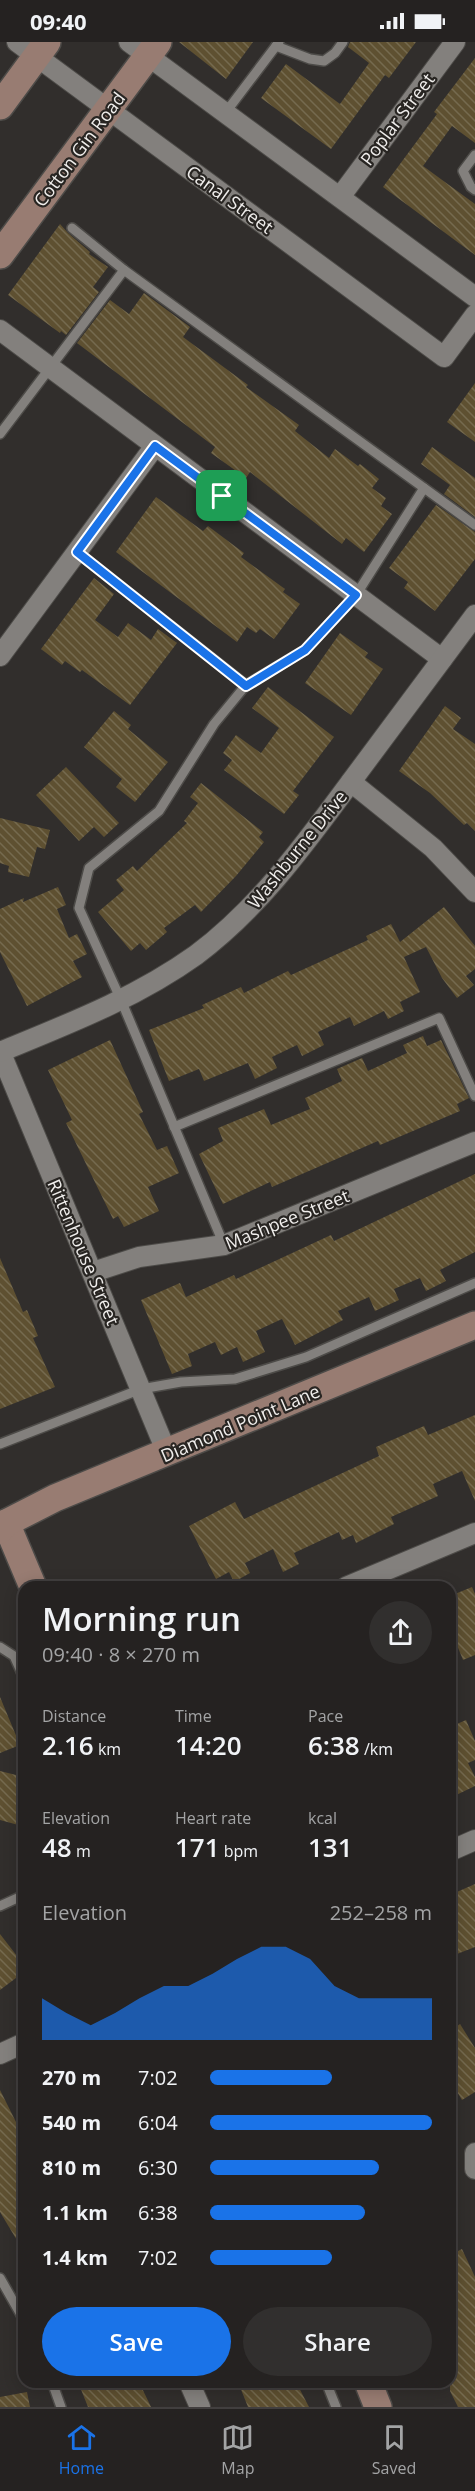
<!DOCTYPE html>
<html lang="en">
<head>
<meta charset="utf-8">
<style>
	:root { --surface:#252221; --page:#312f2e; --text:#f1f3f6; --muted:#a3a4a5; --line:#423f3f; --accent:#1a73e8 }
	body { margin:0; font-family:"Open Sans",sans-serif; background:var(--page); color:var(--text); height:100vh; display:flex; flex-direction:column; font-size:22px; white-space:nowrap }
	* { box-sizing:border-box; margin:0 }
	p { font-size:20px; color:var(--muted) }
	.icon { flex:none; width:33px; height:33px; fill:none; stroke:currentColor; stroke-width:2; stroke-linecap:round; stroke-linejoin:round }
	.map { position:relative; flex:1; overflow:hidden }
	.side { position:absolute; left:18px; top:1539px; width:438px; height:807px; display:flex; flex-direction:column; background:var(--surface); border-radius:18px; box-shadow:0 3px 15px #0003,0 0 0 2px var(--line) }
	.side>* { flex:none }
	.pin { position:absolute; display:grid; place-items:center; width:51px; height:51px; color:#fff; margin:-26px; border-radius:12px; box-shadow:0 3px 9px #0006 }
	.round { display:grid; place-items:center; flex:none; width:63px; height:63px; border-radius:32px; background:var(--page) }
	.headline { display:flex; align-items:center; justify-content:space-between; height:102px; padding:0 24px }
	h1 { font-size:33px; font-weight:600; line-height:45px }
	.metrics { display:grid; grid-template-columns:repeat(3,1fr); gap:9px; height:102px; padding:6px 24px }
	.metrics div { display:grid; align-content:center }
	.metrics b { font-size:26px; font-weight:600 }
	.metrics small { font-size:16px; font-weight:400 }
	.metrics p { font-size:16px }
	.chart { height:168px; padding:12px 24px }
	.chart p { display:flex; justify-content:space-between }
	.chart svg { width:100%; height:108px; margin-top:6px; fill:var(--accent); opacity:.7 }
	.primary-button { display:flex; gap:12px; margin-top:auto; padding:12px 24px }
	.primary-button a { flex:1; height:69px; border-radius:36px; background:var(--accent); color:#fff; font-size:24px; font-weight:600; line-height:69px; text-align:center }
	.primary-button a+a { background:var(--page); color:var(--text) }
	ul { padding:0 24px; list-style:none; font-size:20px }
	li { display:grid; grid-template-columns:96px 72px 1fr; align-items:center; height:45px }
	li i { height:15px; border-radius:8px; background:var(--accent) }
	.status { display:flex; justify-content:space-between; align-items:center; height:42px; padding:0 30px; background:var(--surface); direction:ltr }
	.status svg { height:16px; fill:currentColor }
	.tab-bar { display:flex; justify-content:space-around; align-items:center; height:84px; border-top:2px solid var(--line); background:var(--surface); font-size:16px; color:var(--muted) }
	.tab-bar a { display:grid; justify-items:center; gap:3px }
	.tab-bar .on { color:var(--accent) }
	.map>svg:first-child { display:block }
	.building { fill:url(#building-back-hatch) }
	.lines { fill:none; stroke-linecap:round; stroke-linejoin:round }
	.lane-casing { stroke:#4d4b48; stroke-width:12 }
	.street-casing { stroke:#4d4b48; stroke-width:22 }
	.secondary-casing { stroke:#4d4b48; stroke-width:30 }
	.lane { stroke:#83807d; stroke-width:9 }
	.street { stroke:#83807d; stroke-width:20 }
	.secondary { stroke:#987c72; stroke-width:27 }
	.route-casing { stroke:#fff; stroke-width:12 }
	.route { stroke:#1a73e8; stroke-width:8 }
	.labels { text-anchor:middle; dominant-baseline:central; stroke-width:4.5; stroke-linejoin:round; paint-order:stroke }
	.street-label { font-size:18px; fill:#f0eeec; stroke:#282522 }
</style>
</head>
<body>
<div class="status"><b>09:40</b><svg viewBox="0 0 49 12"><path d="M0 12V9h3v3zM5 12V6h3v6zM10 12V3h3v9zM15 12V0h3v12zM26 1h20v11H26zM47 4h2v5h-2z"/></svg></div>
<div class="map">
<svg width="475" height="2365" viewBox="0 0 475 2365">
	<defs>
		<pattern id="building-back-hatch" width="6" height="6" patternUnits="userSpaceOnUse" patternTransform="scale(1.5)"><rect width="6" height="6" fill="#5e5031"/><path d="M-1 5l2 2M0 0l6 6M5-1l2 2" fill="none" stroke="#756a4f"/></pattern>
	</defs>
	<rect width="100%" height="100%" fill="#312e2c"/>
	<g class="building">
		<polygon points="179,0 253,0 226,37"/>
		<polygon points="350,0 416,0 389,36 385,33 331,107 261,56 286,22 340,62 369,21 348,5"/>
		<polygon points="475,16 475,101 452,84 423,124 475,162 475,213 383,145 437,72 434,70"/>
		<polygon points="60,182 68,191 90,210 89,212 108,225 93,245 99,250 66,293 61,289 60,291 8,253"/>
		<polygon points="144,251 190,285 183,295 248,343 246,345 299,383 295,389 329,416 335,407 358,424 360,422 379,437 372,446 386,456 381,464 392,472 364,510 346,496 342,502 250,430 246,436 211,411 215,405 77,301 110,258 129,272"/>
		<polygon points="475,341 475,400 447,380"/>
		<polygon points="432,405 475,436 475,475 444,452 450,443 421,422"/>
		<polygon points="156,455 203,489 208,484 244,511 241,515 285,547 283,550 300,562 274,597 260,587 256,591 247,585 237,600 116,510"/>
		<polygon points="436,463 475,490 475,517 435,569 404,546 408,540 389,526"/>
		<polygon points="94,536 114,552 95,578 118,595 128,581 151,598 158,587 177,601 130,663 82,628 80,630 65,619 62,623 41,607"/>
		<polygon points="340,591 368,611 365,615 383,627 351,673 305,641"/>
		<polygon points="268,645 334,695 293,749 299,753 284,772 224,728 232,718 223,711 236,693 261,711 279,686 252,666"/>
		<polygon points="445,664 461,676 453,687 475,702 475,789 467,781 464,783 430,751 399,729"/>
		<polygon points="114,669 131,683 128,687 168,720 135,760 116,745 122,737 84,705"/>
		<polygon points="66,725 119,781 104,795 94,785 79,799 36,753"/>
		<polygon points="201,741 263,790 259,795 264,800 236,834 201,870 195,863 164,886 167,890 146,908 140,901 131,909 98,870 124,848 116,838 133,824 137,829 187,781 184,779 198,761 190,755"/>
		<polygon points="0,776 50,788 45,807 37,805 29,835 8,830 9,824 0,821"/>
		<polygon points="58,845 66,863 57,867 69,896 77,892 87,912 73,919 82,935 27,964 0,910 0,867 24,856 23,860"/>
		<polygon points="444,865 475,904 475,927 466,934 474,943 457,956 442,936 426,905 404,915 420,950 400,960 404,969 388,977 384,969 354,984 350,975 318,990 324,1003 302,1014 297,1003 272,1015 277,1026 255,1037 248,1021 204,1039 199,1027 169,1039 149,988 204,966 202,963 241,945 244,951 288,929 291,933 368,898 366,894 391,882 400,900"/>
		<polygon points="423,994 427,1004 441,998 469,1056 457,1062 460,1069 380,1103 378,1099 272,1145 270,1140 223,1162 199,1112 223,1099 218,1086 264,1067 271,1083 310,1067 305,1056 342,1039 337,1027 362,1016 368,1029 407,1011 403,1003"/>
		<polygon points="110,998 143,1070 139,1072 157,1108 167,1104 179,1131 148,1145 159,1169 124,1185 118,1174 113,1177 66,1081 72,1078 48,1028"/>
		<polygon points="475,1132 475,1210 440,1228 446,1239 426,1249 420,1236 394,1247 399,1258 375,1269 369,1255 338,1269 343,1278 295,1303 282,1277 256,1289 265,1310 243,1320 237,1305 221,1313 215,1300 188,1312 192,1324 172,1332 141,1258 180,1241 186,1255 234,1233 236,1237 331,1193 334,1199"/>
		<polygon points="0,1216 23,1270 27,1268 38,1294 33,1296 55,1345 0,1367"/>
		<polygon points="475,1373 475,1459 462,1429 433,1442 438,1454 391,1475 394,1482 356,1501 353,1493 342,1498 339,1490 294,1511 299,1522 283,1530 273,1507 245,1521 250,1531 234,1540 229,1530 216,1537 189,1484 235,1460 244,1477 379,1414 376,1405 424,1384 428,1393"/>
		<polygon points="472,1545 475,1552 475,1613 463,1618 450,1586 450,1554"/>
		<polygon points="0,1655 20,1703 0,1711"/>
		<polygon points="466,1678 475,1699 475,1718 468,1721 475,1735 475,1744 450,1756 450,1685"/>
		<polygon points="0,1729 24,1735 22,1784 0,1778"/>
		<polygon points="475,1842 475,1905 457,1912 450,1894 450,1853"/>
		<polygon points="0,1892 24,1923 24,1930 0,1948"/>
		<polygon points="460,1982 475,2006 475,2050 462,2058 450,2038 450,1989"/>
		<polygon points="0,2048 24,2096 24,2210 0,2170"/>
		<polygon points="462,2207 475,2235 475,2365 458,2365 450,2349 450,2213"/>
		<polygon points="78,2340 139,2340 151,2365 88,2365"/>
		<polygon points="238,2340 296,2340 309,2365 248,2365"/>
		<polygon points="27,2350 30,2365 0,2365 0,2355"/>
	</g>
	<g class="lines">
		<g class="lane-casing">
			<g id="lane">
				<polyline points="276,4 310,17 324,19 335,11 343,0"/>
				<polyline points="226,70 279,0"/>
				<polyline points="475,113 463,129 471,145 475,148"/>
				<polyline points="72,186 124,228 475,483"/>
				<polyline points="0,392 124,228"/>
				<polyline points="77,510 246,643"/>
				<polyline points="174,1085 439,976 475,1054"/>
				<polyline points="224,1203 121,958 79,866 89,826 159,769 214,682 246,643 305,608 356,553 424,446"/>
				<polyline points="0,1402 141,1347 181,1340 235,1337 306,1315 475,1241"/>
				<polyline points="0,1605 14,1614 24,1636"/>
				<polyline points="0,1864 24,1853"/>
				<polyline points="0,2236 24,2278"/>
				<polyline points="52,2340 61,2365"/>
				<polyline points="326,2340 336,2365"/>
			</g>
		</g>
		<g class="street-casing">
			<g id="street">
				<polyline points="17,0 444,315 475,273"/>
				<polyline points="129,0 475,255"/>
				<polyline points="340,155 455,0"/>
				<polyline points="0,288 442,617"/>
				<polyline points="0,614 155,404"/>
				<polyline points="351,740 433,806 475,850"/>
				<polyline points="0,1009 167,1411"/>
				<path d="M0,1010c68,-28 136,-54 196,-97 63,-47 108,-110 154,-172 42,-56 83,-112 125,-168"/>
				<polyline points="93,1230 139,1215 224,1203 475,1100"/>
				<polyline points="346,1545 475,1491"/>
				<polyline points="450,1809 475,1798"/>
				<polyline points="0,2012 24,2001"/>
				<polyline points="475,2111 475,2127"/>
				<polyline points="189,2340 200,2365"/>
			</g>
		</g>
		<g class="secondary-casing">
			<g id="secondary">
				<polyline points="0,64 47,0"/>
				<polyline points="0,213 158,0"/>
				<polyline points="6,1481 33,1545"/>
				<polyline points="0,1488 6,1481 55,1456 475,1283"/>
				<polyline points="368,2340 378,2365"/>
			</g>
		</g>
		<use href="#lane" class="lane"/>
		<use href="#street" class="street"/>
		<use href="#secondary" class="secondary"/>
	</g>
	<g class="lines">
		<g class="route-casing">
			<polygon id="route" points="155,404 356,553 305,608 246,644 77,510"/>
		</g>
		<use href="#route" class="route"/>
	</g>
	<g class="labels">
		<g class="street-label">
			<text transform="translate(397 77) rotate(-53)">Poplar Street</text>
			<text transform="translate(79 107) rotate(-53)">Cotton Gin Road</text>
			<text transform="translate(230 157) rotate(36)">Canal Street</text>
			<text transform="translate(297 807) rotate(-51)">Washburne Drive</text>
			<text transform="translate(287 1177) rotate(-22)">Mashpee Street</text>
			<text transform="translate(84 1210) rotate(67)">Rittenhouse Street</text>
			<text transform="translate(240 1381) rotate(-23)">Diamond Point Lane</text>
		</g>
	</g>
</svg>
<div class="pin" style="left:222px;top:454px;background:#1e9e55"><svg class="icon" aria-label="arrive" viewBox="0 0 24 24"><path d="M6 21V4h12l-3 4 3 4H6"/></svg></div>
<section class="side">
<div class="headline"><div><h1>Morning run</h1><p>09:40 · 8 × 270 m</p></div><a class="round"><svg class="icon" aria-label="share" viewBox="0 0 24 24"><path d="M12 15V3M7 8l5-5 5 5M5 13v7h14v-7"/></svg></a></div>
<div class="metrics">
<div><p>Distance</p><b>2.16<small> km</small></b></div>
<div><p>Time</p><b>14:20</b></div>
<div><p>Pace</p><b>6:38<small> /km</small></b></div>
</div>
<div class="metrics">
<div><p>Elevation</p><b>48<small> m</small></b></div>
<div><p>Heart rate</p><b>171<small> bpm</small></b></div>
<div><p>kcal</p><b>131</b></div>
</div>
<div class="chart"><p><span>Elevation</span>252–258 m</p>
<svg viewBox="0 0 160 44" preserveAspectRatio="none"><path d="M0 44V27L10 33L20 38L30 33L40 27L50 22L60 22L70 17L80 11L90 6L100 6L110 11L120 22L130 27L140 27L150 27L160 27V44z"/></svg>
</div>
<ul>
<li><b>270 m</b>7:02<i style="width:55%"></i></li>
<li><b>540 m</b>6:04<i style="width:100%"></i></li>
<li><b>810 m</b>6:30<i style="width:76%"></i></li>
<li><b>1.1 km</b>6:38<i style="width:70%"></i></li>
<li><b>1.4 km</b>7:02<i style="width:55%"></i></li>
</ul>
<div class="primary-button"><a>Save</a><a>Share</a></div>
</section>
</div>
<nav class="tab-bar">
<a class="on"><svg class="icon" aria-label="home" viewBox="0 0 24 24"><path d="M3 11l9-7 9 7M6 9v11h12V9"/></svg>Home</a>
<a><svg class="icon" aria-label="map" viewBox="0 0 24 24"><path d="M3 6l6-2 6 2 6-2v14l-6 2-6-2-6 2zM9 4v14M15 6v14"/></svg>Map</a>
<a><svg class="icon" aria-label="saved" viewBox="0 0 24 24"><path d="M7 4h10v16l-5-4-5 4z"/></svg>Saved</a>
</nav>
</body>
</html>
